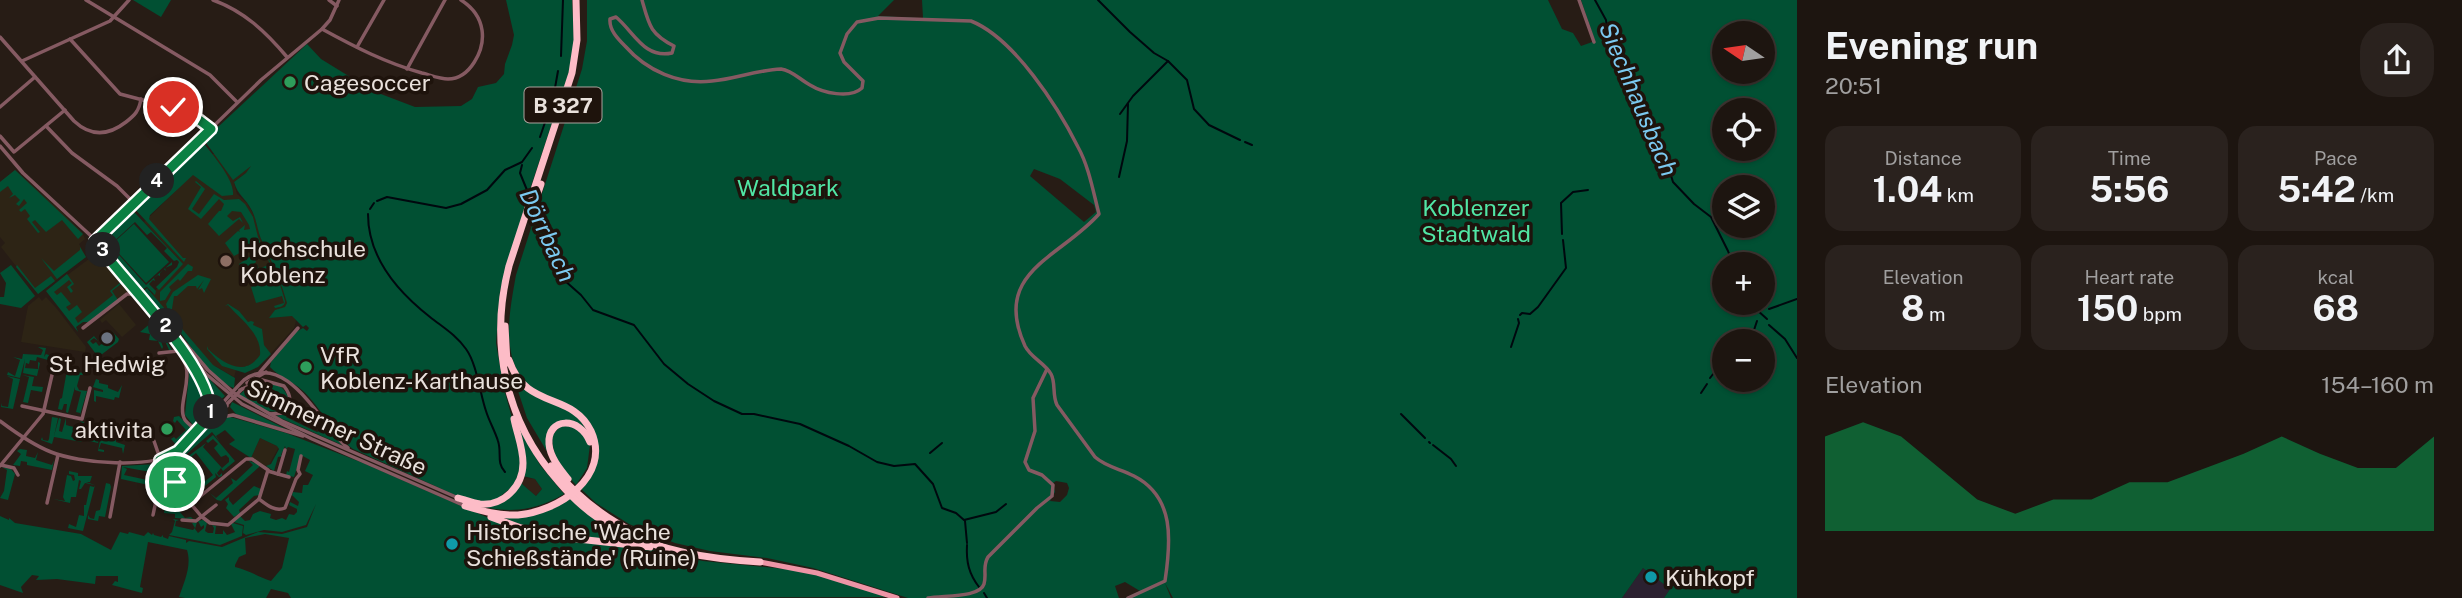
<!DOCTYPE html>
<html lang="en">
<head>
<meta charset="utf-8">
<style>
	:root { --surface:#1d1510; --page:#2a221e; --text:#f1f3f6; --muted:#a09f9f; --line:#3b3430; --accent:#0b8043 }
	body { margin:0; font-family:"Public Sans",sans-serif; background:var(--page); color:var(--text); height:100vh; display:flex; flex-direction:column; font-size:26px; white-space:nowrap }
	* { box-sizing:border-box; margin:0 }
	p { font-size:23px; color:var(--muted) }
	.icon { flex:none; width:38px; height:38px; fill:none; stroke:currentColor; stroke-width:2; stroke-linecap:round; stroke-linejoin:round }
	.map { position:relative; flex:1; overflow:hidden }
	.sheet { display:flex; flex-direction:column; background:var(--surface); width:665px }
	.sheet>* { flex:none }
	.needle { width:46px; rotate:283deg }
	.buttons { position:absolute; left:1712px; top:21px; display:grid; gap:14px }
	.buttons a { display:grid; place-items:center; width:63px; height:63px; border-radius:50%; background:var(--surface); box-shadow:0 2px 5px #0004,0 0 0 2px var(--line); font-size:35px }
	.pin { position:absolute; display:grid; place-items:center; width:60px; height:60px; color:#fff; margin:-30px; border:4px solid #fff; border-radius:50%; box-shadow:0 2px 7px #0007 }
	.km { position:absolute; width:35px; height:35px; margin:-18px; border-radius:50%; background:#222; color:#fff; font-size:19px; line-height:35px; text-align:center }
	.round { display:grid; place-items:center; flex:none; width:74px; height:74px; border-radius:28px; background:var(--page) }
	.summary { display:flex; align-items:center; justify-content:space-between; height:119px; padding:0 28px }
	h1 { font-size:38px; font-weight:700; line-height:52px }
	.metrics { display:grid; grid-template-columns:repeat(3,1fr); gap:10px; height:119px; padding:7px 28px }
	.metrics div { display:grid; align-content:center; border-radius:18px; background:var(--page); text-align:center }
	.metrics b { font-size:35px; font-weight:700 }
	.metrics small { font-size:19px; font-weight:400 }
	.metrics p { font-size:19px }
	.chart { height:196px; padding:14px 28px }
	.chart p { display:flex; justify-content:space-between }
	.chart svg { width:100%; height:126px; margin-top:7px; fill:var(--accent); opacity:.7 }
	main { display:flex; flex:1; min-height:0 }
	.map>svg:first-child { display:block }
	.built { fill:#322117 }
	.industrial { fill:#2b2130 }
	.education { fill:#2d2415 }
	.green { fill:#015033; fill-rule:evenodd }
	.lines { fill:none; stroke-linecap:round; stroke-linejoin:round }
	.stream { stroke:#00080e; stroke-width:2 }
	.minor { stroke:#855a62; stroke-width:3.5 }
	.major { stroke:#ed95a6; stroke-width:5 }
	.highway { stroke:#fdbcc7; stroke-width:7 }
	.route-casing { stroke:#fff; stroke-width:14 }
	.route { stroke:#0b8043; stroke-width:9 }
	.leisure-dot { fill:#2e9e5b; stroke:#1e130c; stroke-width:2.5 }
	.education-dot { fill:#8d6e63; stroke:#1e130c; stroke-width:2.5 }
	.worship-dot { fill:#6b7280; stroke:#1e130c; stroke-width:2.5 }
	.culture-dot { fill:#0f9aa8; stroke:#1e130c; stroke-width:2.5 }
	.labels { text-anchor:middle; dominant-baseline:central; stroke-width:7; stroke-linejoin:round; paint-order:stroke }
	.shield { fill:#1e130c; stroke:#aca39e; stroke-width:2 }
	.shield-label { font-size:21px; font-weight:bold; fill:#e9e1dc }
	.poi-label { font-size:23px; fill:#e9e1dc; stroke:#1e130c; text-anchor:start }
	.park-label { font-size:23px; fill:#51e6a5; stroke:#1e130c }
	.street-label { font-size:23px; fill:#e9e1dc; stroke:#1e130c }
	.water-label { font-size:24px; font-style:italic; fill:#7bc9f0; stroke:#1e130c }
</style>
</head>
<body>
<main>
<div class="map">
<svg width="1797" height="598" viewBox="0 0 1797 598">
	<rect width="100%" height="100%" fill="#271c15"/>
	<polygon class="built" points="527,478 535,479 542,489 536,496 522,484 523,480"/>
	<polygon class="industrial" points="1643,568 1670,589 1664,598 1622,598"/>
	<g class="education">
		<polygon points="228,153 256,166 234,182 237,194 247,203 255,217 261,239 280,277 296,321 294,328 265,360 236,370 234,377 215,366 212,368 150,296 182,263 144,222 213,154"/>
		<polygon points="15,170 62,212 83,234 85,239 79,244 86,257 38,294 1,247 5,243 0,237 0,182"/>
		<polygon points="97,253 130,292 90,322 83,322 75,327 46,291"/>
		<polygon points="39,297 42,301 46,297 57,309 86,347 85,352 21,342 28,306"/>
		<polygon points="119,304 136,325 122,337 106,320 102,323 100,320"/>
		<polygon points="260,438 279,447 269,465 266,466 251,458"/>
	</g>
	<g class="green">
		<polygon points="133,0 171,0 161,17"/>
		<path d="M506,0h66l2,41 -4,28 -42,126 -28,96 -4,52 8,46 14,51 3,28 -8,18 -16,13 -11,3 -22,-3 -111,-50c-21,-15 -32,-42 -51,-59 -10,-9 -23,-13 -32,-23l1,-5 25,-30 7,-4 4,3 2,-3 -3,-3 -3,2 -11,-11 -23,2 6,-8 10,-3 2,-4c-6,-22 -15,-41 -25,-62 -5,-10 -5,-22 -11,-32 -6,-12 -13,-13 -17,-27l12,-9 5,-7 -18,14 -29,-40 103,-96 14,15 52,32 42,16 46,-1 11,-7 6,-12 18,-4 8,-9 1,-10 7,-19 2,-10z"/>
		<path d="M587,0h307l-16,16 40,2h5l-1,-18h626l14,29 11,4 8,13 14,-5 -14,-41h216v598h-133l6,-9 -27,-21 -21,30h-449l-8,-15 6,15h-46l15,-7 -15,-9 -10,4 4,12h-211l-95,-30 -46,-10 -57,-7 -35,-8 -46,-19 -33,-21 -15,-14 15,-32 -9,-36c-14,-8 -47,-21 -57,-32 -30,-31 -21,-75 -14,-114l66,-206 5,-28zM1724,33h38v39h-38zM1724,110h38v39h-38zM1034,169l26,10 34,26 2,7 -12,10 -54,-46zM1724,187h38v39h-38zM1724,264h38v39h-38zM1724,341h38v39h-38zM1056,481l11,2 2,5 -2,7 -7,7 -10,-1 5,-9 -2,-9z"/>
		<path d="M202,141c10,13 33,39 31,54l-11,1 -29,-21 -43,40 -1,4 34,39h3l-2,4 -50,-54z"/>
		<polygon points="15,170 83,234 78,239 62,220 46,232 35,220 32,222 40,232 38,233 27,219 30,216 25,209 21,212 19,210 27,203 24,199 19,206 16,204 20,200 15,195 9,198 13,194 8,186 0,192 0,182"/>
		<path d="M196,181l9,8 -13,20 7,5 15,-20 10,6 15,-1 6,5 8,13 5,20 20,41 7,23c0,6 -6,6 -10,7l-1,-2 10,-3 -2,-7 -26,7 -5,-16 24,-12 -3,-6 -22,10h-3l-2,-5 12,-10 2,5 11,-5 -4,-9 -11,4 1,3 -12,11 -5,-9 22,-15 -2,-6 -25,13 -9,-13 13,-12 2,1 -1,-2 6,-5 -1,5 6,-1 -1,-4 -8,-13 -9,-1 -5,5 6,5 7,-4 3,6 -4,-4 -20,17 -11,-12 11,-13h2l3,-7 -5,-5 -18,20 -13,-10 13,-22 -6,-5z"/>
		<polygon points="130,211 135,213 183,264 159,290 156,287 177,267 179,262 177,260 174,261 164,251 167,248 151,232 147,235 135,222 110,245 146,285 172,262 172,265 165,268 166,271 164,269 160,273 160,276 158,275 154,278 155,281 153,280 149,284 156,291 155,295 147,287 141,290 102,241"/>
		<polygon points="134,224 169,262 146,283 111,245"/>
		<polygon points="80,247 86,257 57,279 41,258 54,271 80,250"/>
		<polygon points="188,264 193,267 192,271 188,271 180,281 178,279 169,287 171,290 165,300 160,301 160,292"/>
		<polygon points="11,265 35,296 21,308 0,304 0,297 4,297 6,283 0,273"/>
		<polygon points="17,265 35,288 51,276 55,281 38,294 16,267"/>
		<polygon points="67,274 74,284 70,287 73,291 71,293 67,287 72,283 69,280 54,292 57,295 61,292 71,304 66,307 69,311 77,305 82,312 75,318 78,323 113,295 110,291 121,282 124,285 121,284 112,291 118,300 90,322 83,322 76,327 78,332 46,291"/>
		<polygon points="198,275 211,279 204,293 202,288 198,290 204,280 197,289 196,286 188,286 177,296 174,296 172,309 168,310 166,304 173,292"/>
		<path d="M147,288l66,77 22,13 -1,10c-20,-6 -46,-45 -58,-62 -10,-12 -24,-25 -33,-34z"/>
		<path d="M139,295c19,31 65,76 70,112l-4,10 -7,8h-5l-8,-10 4,-40 -4,-15 -48,-63z"/>
		<path d="M228,304l11,7 9,11 3,-1 3,1 -1,3 9,4 2,16 7,9 -13,13 -13,6 -23,-7 -15,-17 1,-3v3c15,14 36,29 52,6 2,-21 -19,-35 -32,-50l-3,1z"/>
		<polygon points="151,323 155,323 168,339 166,340 172,351 169,350 164,339 161,341 163,347 162,349 158,341 149,340 150,334 140,332"/>
		<polygon points="111,330 119,339 118,342 101,355 96,354 87,342 94,336 98,341 94,338 90,341 93,344 96,342 99,346 103,343 110,345 115,341 114,334"/>
		<polygon points="38,347 46,348 44,357 46,354 66,361 68,358 66,365 37,357 36,361 30,360 29,364 26,363 25,368 38,369 38,362 40,363 37,376 23,373 25,359 20,378 7,375 8,372 15,376 20,360 13,357 22,359 23,354 41,355 43,350"/>
		<polygon points="186,353 225,396 219,401 213,396"/>
		<polygon points="67,370 83,373 83,375 80,375 77,386 79,390 87,391 80,415 80,413 76,412 81,392 75,390 75,387 68,413 66,412 67,404 64,404 62,410 58,409 60,399 62,398"/>
		<polygon points="22,375 34,377 32,386 43,387 42,392 31,390 28,403 23,402 29,377"/>
		<polygon points="7,376 20,379 13,409 1,407 2,403 2,406 8,407 13,379"/>
		<polygon points="516,378 575,413 592,438 577,423 552,429 552,460 527,418 514,379"/>
		<polygon points="96,379 99,380 99,383 108,385 108,388 118,392 122,385 119,398 115,397 114,400 96,396 96,402 94,401 94,390 103,392 103,390 93,387"/>
		<path d="M262,381c14,3 24,5 27,20l-7,11 -16,-1 -27,-16 9,-8z"/>
		<polygon points="232,402 288,430 236,414 230,407"/>
		<polygon points="287,413 286,417 317,432 326,428 330,430 342,445 276,416"/>
		<polygon points="179,416 190,427 191,431 177,446 171,439 174,437 176,439 186,430 177,420 175,423 173,421 174,417"/>
		<path d="M227,416l59,17 77,30 144,63 130,21 66,14 83,8 28,5 73,23 -596,1 -3,-5 -17,-4 -5,9h-81l-6,-1c5,-15 13,-31 8,-47l-39,-8 -8,45 3,1 -1,5 -30,-8 3,-4 3,1v-6h-22l-1,8 -38,-5 -21,1 3,-4 -7,-1 -11,12 2,6 -23,-8v-69l9,4v-2l6,5 66,11 30,16 9,-18 8,2 1,-2 41,11 -26,-7 4,-4 4,3 1,-2 1,2 7,2 2,-2v2l5,2 1,-3 17,4v3l3,-2 33,6 36,-15 24,2 25,-7 9,-23 -10,21 -24,7 -18,-2 -18,5 -3,-2 1,-8 -10,-3 6,-6 5,5 5,-1 3,-6 7,-3 11,3 -1,4 6,2 6,-2 4,2 3,-6 5,1 3,-3v-3l-8,-4 1,-3 8,4 1,-4 -7,-7 1,-3 9,1 1,-8h5l5,-10 -8,-4 5,-11 -9,-5 -7,22 -8,-2 1,-4 2,1 6,-23 -7,-2 -2,2 -1,-3 -4,9 2,1 -5,1 -4,14 -8,-5 5,-2 8,-15 -2,-3 -17,-8 -9,20 -22,-14 6,-4 -10,-10 -9,6 4,6 -8,-10 -30,26h-4l2,3 -7,4 9,-4 21,27 -7,4 1,1 -7,6 -10,-12 2,-3 5,8h5l7,-6 -4,-5 -6,1 -5,-7 2,-5 -4,-6 -10,7 -5,-2 -1,-7c23,-5 35,-39 61,-46zM265,534l24,4 -7,30 -11,13c-12,-4 -23,-11 -36,-14v-2l4,-8 7,-3 -1,-16z"/>
		<polygon points="52,417 58,418 54,436 59,418 61,419 59,431 62,432 66,418 66,425 81,429 83,424 80,421 84,422 83,434 99,437 100,432 97,431 97,429 101,430 98,443 80,439 81,435 72,433 71,437 79,439 82,442 54,437 52,444 41,440 42,437 43,440 48,441 49,439"/>
		<path d="M518,426l22,39 24,29c-27,16 -53,20 -84,12l12,-1 31,-25 -1,4 14,12 6,-7 -7,-10 -12,-3z"/>
		<path d="M561,426h16l13,19 -3,23 -11,17c-15,-16 -24,-29 -24,-50z"/>
		<polygon points="102,430 115,433 116,442 125,445 123,454 122,448 101,443 99,449 104,450 104,452 98,451"/>
		<polygon points="213,435 235,461 223,471 221,468 217,473 219,476 222,473 222,476 219,477 215,473 216,477 205,486 196,476 198,474 195,475 191,470 195,464 203,474 200,476 204,482 213,475 196,453 186,461 190,465 194,464 190,469 183,460 206,443 203,447 222,468 229,462 229,458 226,455 221,457 214,448 218,444 213,439 208,443 206,441"/>
		<polygon points="20,449 27,450 26,456 35,458 38,452 36,460 52,465 54,460 52,470 27,465 27,462 21,461 20,466 13,465 21,454 17,451"/>
		<polygon points="248,460 259,465 259,467 221,501 217,500 210,493 216,498 233,483 231,478 236,481 253,465"/>
		<polygon points="157,464 161,467 163,473 161,474 123,467 127,469 124,475 152,481 155,475 153,486 121,479 122,466"/>
		<polygon points="2,467 11,469 15,474 8,500 0,498 4,491 7,470"/>
		<polygon points="69,471 78,473 78,476 92,476 90,482 86,482 95,485 83,531 68,528 69,524 76,527 79,515 84,516 84,505 86,505 90,486 94,487 95,485 85,483 81,489 79,489 81,481 79,480 76,497 71,497 70,503 53,499 65,501 63,497 67,475 71,476 73,481 75,480 74,475 69,474"/>
		<polygon points="168,481 177,489 173,494 179,491 185,498 178,498 173,504 185,518 191,517 193,519 175,518 175,514 164,513 167,491 171,492 174,488 169,482 162,486"/>
		<polygon points="106,483 110,484 111,487 105,517 99,516 98,521 88,519 88,515 90,518 94,519 96,511 100,510"/>
		<polygon points="254,486 261,489 259,495 254,496 239,510 240,513 234,517 226,508 228,504 225,500 229,497 229,500 233,505"/>
		<path d="M569,498l76,45c-49,-4 -99,-6 -145,-27l49,-6z"/>
		<polygon points="173,519 179,520 176,521 175,526 193,530 195,528 192,523 197,522 195,529 198,533 204,528 204,525 201,527 198,521 203,520 207,523 205,531 208,533 213,533 214,528 212,525 216,526 215,534 223,534 223,530 227,535 235,532 231,524 233,523 243,526 242,536 220,545 169,535 172,532 175,521"/>
	</g>
	<g class="lines">
		<g class="stream">
			<polyline points="1098,0 1130,32 1154,53 1168,61 1187,80 1194,109 1209,125 1240,140"/>
			<polyline points="1595,0 1606,20 1607,28 1618,44 1629,69 1662,147 1673,182 1694,204 1711,217 1728,251 1733,264"/>
			<polyline points="561,56 563,0"/>
			<polyline points="1120,114 1133,96 1168,61"/>
			<polyline points="540,137 553,99 558,71"/>
			<polyline points="1245,142 1252,145"/>
			<polyline points="522,165 520,173 529,195"/>
			<polyline points="1119,177 1127,141 1128,104"/>
			<polyline points="377,201 387,197 446,208 461,204 487,190 505,170 522,162 532,148"/>
			<polyline points="537,205 550,228 552,241 550,250 564,280 581,295 593,310 634,325 664,364 688,384 714,401 742,414 754,414 800,424 849,446 877,462 894,466 915,464 933,484 942,508 956,513 964,520 996,512 1006,504"/>
			<polyline points="370,209 374,203"/>
			<path d="M368,214c0,43 30,78 62,103 14,11 26,18 36,32 11,15 14,45 20,62 3,10 9,20 12,30 4,12 -2,21 7,31"/>
			<polyline points="1562,234 1561,203 1573,192 1588,190"/>
			<polyline points="1769,309 1797,299"/>
			<polyline points="1757,310 1767,319"/>
			<polyline points="1520,315 1522,313 1530,314 1538,307 1566,268 1563,240"/>
			<polyline points="1769,325 1785,339 1797,358"/>
			<polyline points="1729,341 1754,330 1757,321"/>
			<polyline points="1511,347 1519,323 1518,319"/>
			<polyline points="1710,378 1717,369 1724,350"/>
			<polyline points="1701,393 1707,384"/>
			<polyline points="1401,414 1425,438"/>
			<polyline points="1429,442 1430,443"/>
			<polyline points="1433,445 1451,459 1456,466"/>
			<polyline points="930,453 942,443"/>
			<polyline points="965,521 967,543"/>
			<path d="M967,545c-1,17 2,29 12,42"/>
			<polyline points="984,593 987,598"/>
		</g>
		<g class="minor">
			<polyline points="86,0 210,75 237,102"/>
			<path d="M213,0c31,11 53,32 74,57"/>
			<polyline points="329,0 337,6"/>
			<path d="M642,0c7,25 8,34 32,46l-2,7c-28,6 -38,-21 -56,-36l-6,2c-1,11 8,20 15,27 22,25 54,39 87,35 23,-2 45,-11 69,-12 12,2 18,10 29,16 13,8 40,14 52,3l1,-7 -19,-19 -4,-9 7,-19 10,-12 22,-4 92,3c43,17 87,86 107,126 11,20 15,44 21,67 -39,44 -108,58 -74,132 6,12 20,17 26,28 5,9 1,21 6,31l38,52c11,10 26,12 39,19 41,21 37,65 31,105l-37,17"/>
			<polyline points="1579,0 1594,42"/>
			<path d="M322,29c33,18 64,34 100,44 8,2 18,6 26,6 22,0 37,-29 34,-49 -2,-13 -10,-23 -21,-30"/>
			<path d="M0,37l74,84c17,16 34,15 52,1 9,-7 13,-11 15,-23"/>
			<polyline points="70,39 120,94 177,109 194,116 211,129"/>
			<polyline points="357,47 384,0"/>
			<polyline points="22,61 110,21 129,0"/>
			<polyline points="407,69 445,0"/>
			<polyline points="0,107 35,77"/>
			<polyline points="46,126 72,153 117,186 134,203"/>
			<polyline points="0,136 14,152 65,110"/>
			<polyline points="0,146 23,173 104,248 208,370 234,393 282,421 456,497"/>
			<polyline points="95,241 261,80 322,29 330,20 339,0"/>
			<polyline points="139,293 206,374 242,404 312,439 465,506"/>
			<path d="M83,328l44,-34h6c18,21 44,45 53,72 5,16 -9,42 -1,54 3,4 9,8 12,11"/>
			<polyline points="173,338 216,402 227,406"/>
			<polyline points="159,353 178,351"/>
			<polyline points="260,372 298,328"/>
			<polyline points="247,383 266,372"/>
			<path d="M240,390l22,-10 22,6c7,9 9,19 -1,27l-13,1"/>
			<polyline points="206,391 211,404 211,414"/>
			<polyline points="22,406 82,419 90,388"/>
			<polyline points="213,418 242,389"/>
			<path d="M0,421c16,12 33,24 51,31 27,11 102,18 126,-1 26,-20 44,-49 67,-71 43,-32 79,49 104,68"/>
			<polyline points="199,430 216,418 233,415 303,436"/>
			<polyline points="154,441 165,473 201,516 210,523 228,525 259,499 268,470 252,459 246,459 192,503"/>
			<polyline points="1,465 14,468 18,475"/>
			<polyline points="0,466 43,414 52,375"/>
			<polyline points="268,471 278,474 285,450"/>
			<polyline points="278,474 289,477"/>
			<path d="M259,499c8,6 16,13 26,9l11,-29 4,-5 -2,-4 3,-14"/>
			<polyline points="47,503 58,455"/>
			<polyline points="153,515 159,487 170,478"/>
			<polyline points="110,517 120,462"/>
			<polyline points="182,520 196,521 216,505"/>
			<path d="M928,598c15,-3 52,0 56,-14 3,-10 -2,-17 4,-27l49,-49 15,-12 1,-11 -11,-10 -13,-5 -4,-8 10,-31 -2,-33 14,-29"/>
		</g>
		<polyline class="major" points="760,562 817,573 897,598"/>
		<g class="highway">
			<path d="M576,0l1,40 -5,33 -63,193c-20,77 -4,155 49,215 16,19 35,36 57,47 46,24 95,31 145,34"/>
			<polyline points="530,216 541,184"/>
			<polyline points="505,326 507,363"/>
			<path d="M551,466c23,27 51,51 83,66"/>
			<path d="M568,479c-8,-10 -18,-22 -19,-35 -2,-27 31,-28 41,-2"/>
			<path d="M458,498c7,2 15,5 22,6 24,2 43,-18 43,-41 0,-15 -6,-29 -9,-44"/>
			<path d="M465,506c17,5 34,10 53,9 39,-3 94,-38 73,-84 -19,-40 -65,-20 -82,-71"/>
			<polyline points="491,517 521,528 560,537 650,547"/>
		</g>
	</g>
	<g class="lines">
		<g class="route-casing">
			<path id="route" d="M173,107l21,9 17,13 -116,112c26,38 121,129 115,175l-32,35 -18,9 5,13 10,9"/>
		</g>
		<use href="#route" class="route"/>
	</g>
	<g class="leisure-dot">
		<circle cx="290" cy="82" r="7"/>
		<circle cx="306" cy="367" r="7"/>
		<circle cx="167" cy="429" r="7"/>
	</g>
	<circle class="education-dot" cx="226" cy="261" r="7"/>
	<circle class="worship-dot" cx="107" cy="338" r="7"/>
	<g class="culture-dot">
		<circle cx="452" cy="544" r="7"/>
		<circle cx="1651" cy="577" r="7"/>
	</g>
	<g class="labels">
		<rect class="shield" x="524.5" y="87.5" width="77" height="35" rx="5"/>
		<g class="shield-label">
			<text x="563" y="105">B 327</text>
		</g>
		<g class="poi-label">
			<text x="304" y="82">Cagesoccer</text>
			<text x="240" y="248">Hochschule<tspan x="240" dy="26">Koblenz</tspan></text>
			<text x="320" y="354">VfR<tspan x="320" dy="26">Koblenz-Karthause</tspan></text>
			<text x="107" y="363" text-anchor="middle">St. Hedwig</text>
			<text x="153" y="429" text-anchor="end">aktivita</text>
			<text x="466" y="531">Historische 'Wache<tspan x="466" dy="26">Schießstände' (Ruine)</tspan></text>
			<text x="1665" y="577">Kühkopf</text>
		</g>
		<g class="park-label">
			<text x="788" y="187">Waldpark</text>
			<text x="1476" y="207">Koblenzer<tspan x="1476" dy="26">Stadtwald</tspan></text>
		</g>
		<g class="street-label">
			<text transform="translate(337 427) rotate(25)">Simmerner Straße</text>
		</g>
		<g class="water-label">
			<text transform="translate(1639 99) rotate(67)">Siechhausbach</text>
			<text transform="translate(548 235) rotate(65)">Dörrbach</text>
		</g>
	</g>
</svg>
<div class="buttons">
<a><svg class="needle" viewBox="-14 -14 28 28"><path d="M0-13l5 13h-10z" fill="#e53935"/><path d="M0 13l5-13h-10z" fill="#a09f9f"/></svg></a>
<a><svg class="icon" aria-label="locate" viewBox="0 0 24 24"><circle cx="12" cy="12" r="6"/><path d="M12 2v4M12 18v4M2 12h4M18 12h4"/></svg></a>
<a><svg class="icon" aria-label="layers" viewBox="0 0 24 24"><path d="M12 4l9 5-9 5-9-5zM3 14l9 5 9-5"/></svg></a>
<a>+</a>
<a>−</a>
</div>
<div class="pin" style="left:175px;top:482px;background:#1e9e55"><svg class="icon" aria-label="arrive" viewBox="0 0 24 24"><path d="M6 21V4h12l-3 4 3 4H6"/></svg></div>
<div class="pin" style="left:173px;top:107px;background:#d93025"><svg class="icon" aria-label="check" viewBox="0 0 24 24"><path d="M5 12l5 5 9-10"/></svg></div>
<b class="km" style="left:211px;top:412px">1</b>
<b class="km" style="left:166px;top:326px">2</b>
<b class="km" style="left:103px;top:250px">3</b>
<b class="km" style="left:157px;top:181px">4</b>
</div>
<section class="sheet">
<div class="summary"><div><h1>Evening run</h1><p>20:51</p></div><a class="round"><svg class="icon" aria-label="share" viewBox="0 0 24 24"><path d="M12 15V3M7 8l5-5 5 5M5 13v7h14v-7"/></svg></a></div>
<div class="metrics">
<div><p>Distance</p><b>1.04<small> km</small></b></div>
<div><p>Time</p><b>5:56</b></div>
<div><p>Pace</p><b>5:42<small> /km</small></b></div>
</div>
<div class="metrics">
<div><p>Elevation</p><b>8<small> m</small></b></div>
<div><p>Heart rate</p><b>150<small> bpm</small></b></div>
<div><p>kcal</p><b>68</b></div>
</div>
<div class="chart"><p><span>Elevation</span>154–160 m</p>
<svg viewBox="0 0 160 44" preserveAspectRatio="none"><path d="M0 44V11L10 6L20 11L30 22L40 33L50 38L60 33L70 33L80 27L90 27L100 22L110 17L120 11L130 17L140 22L150 22L160 11V44z"/></svg>
</div>
</section>
</main>
</body>
</html>
